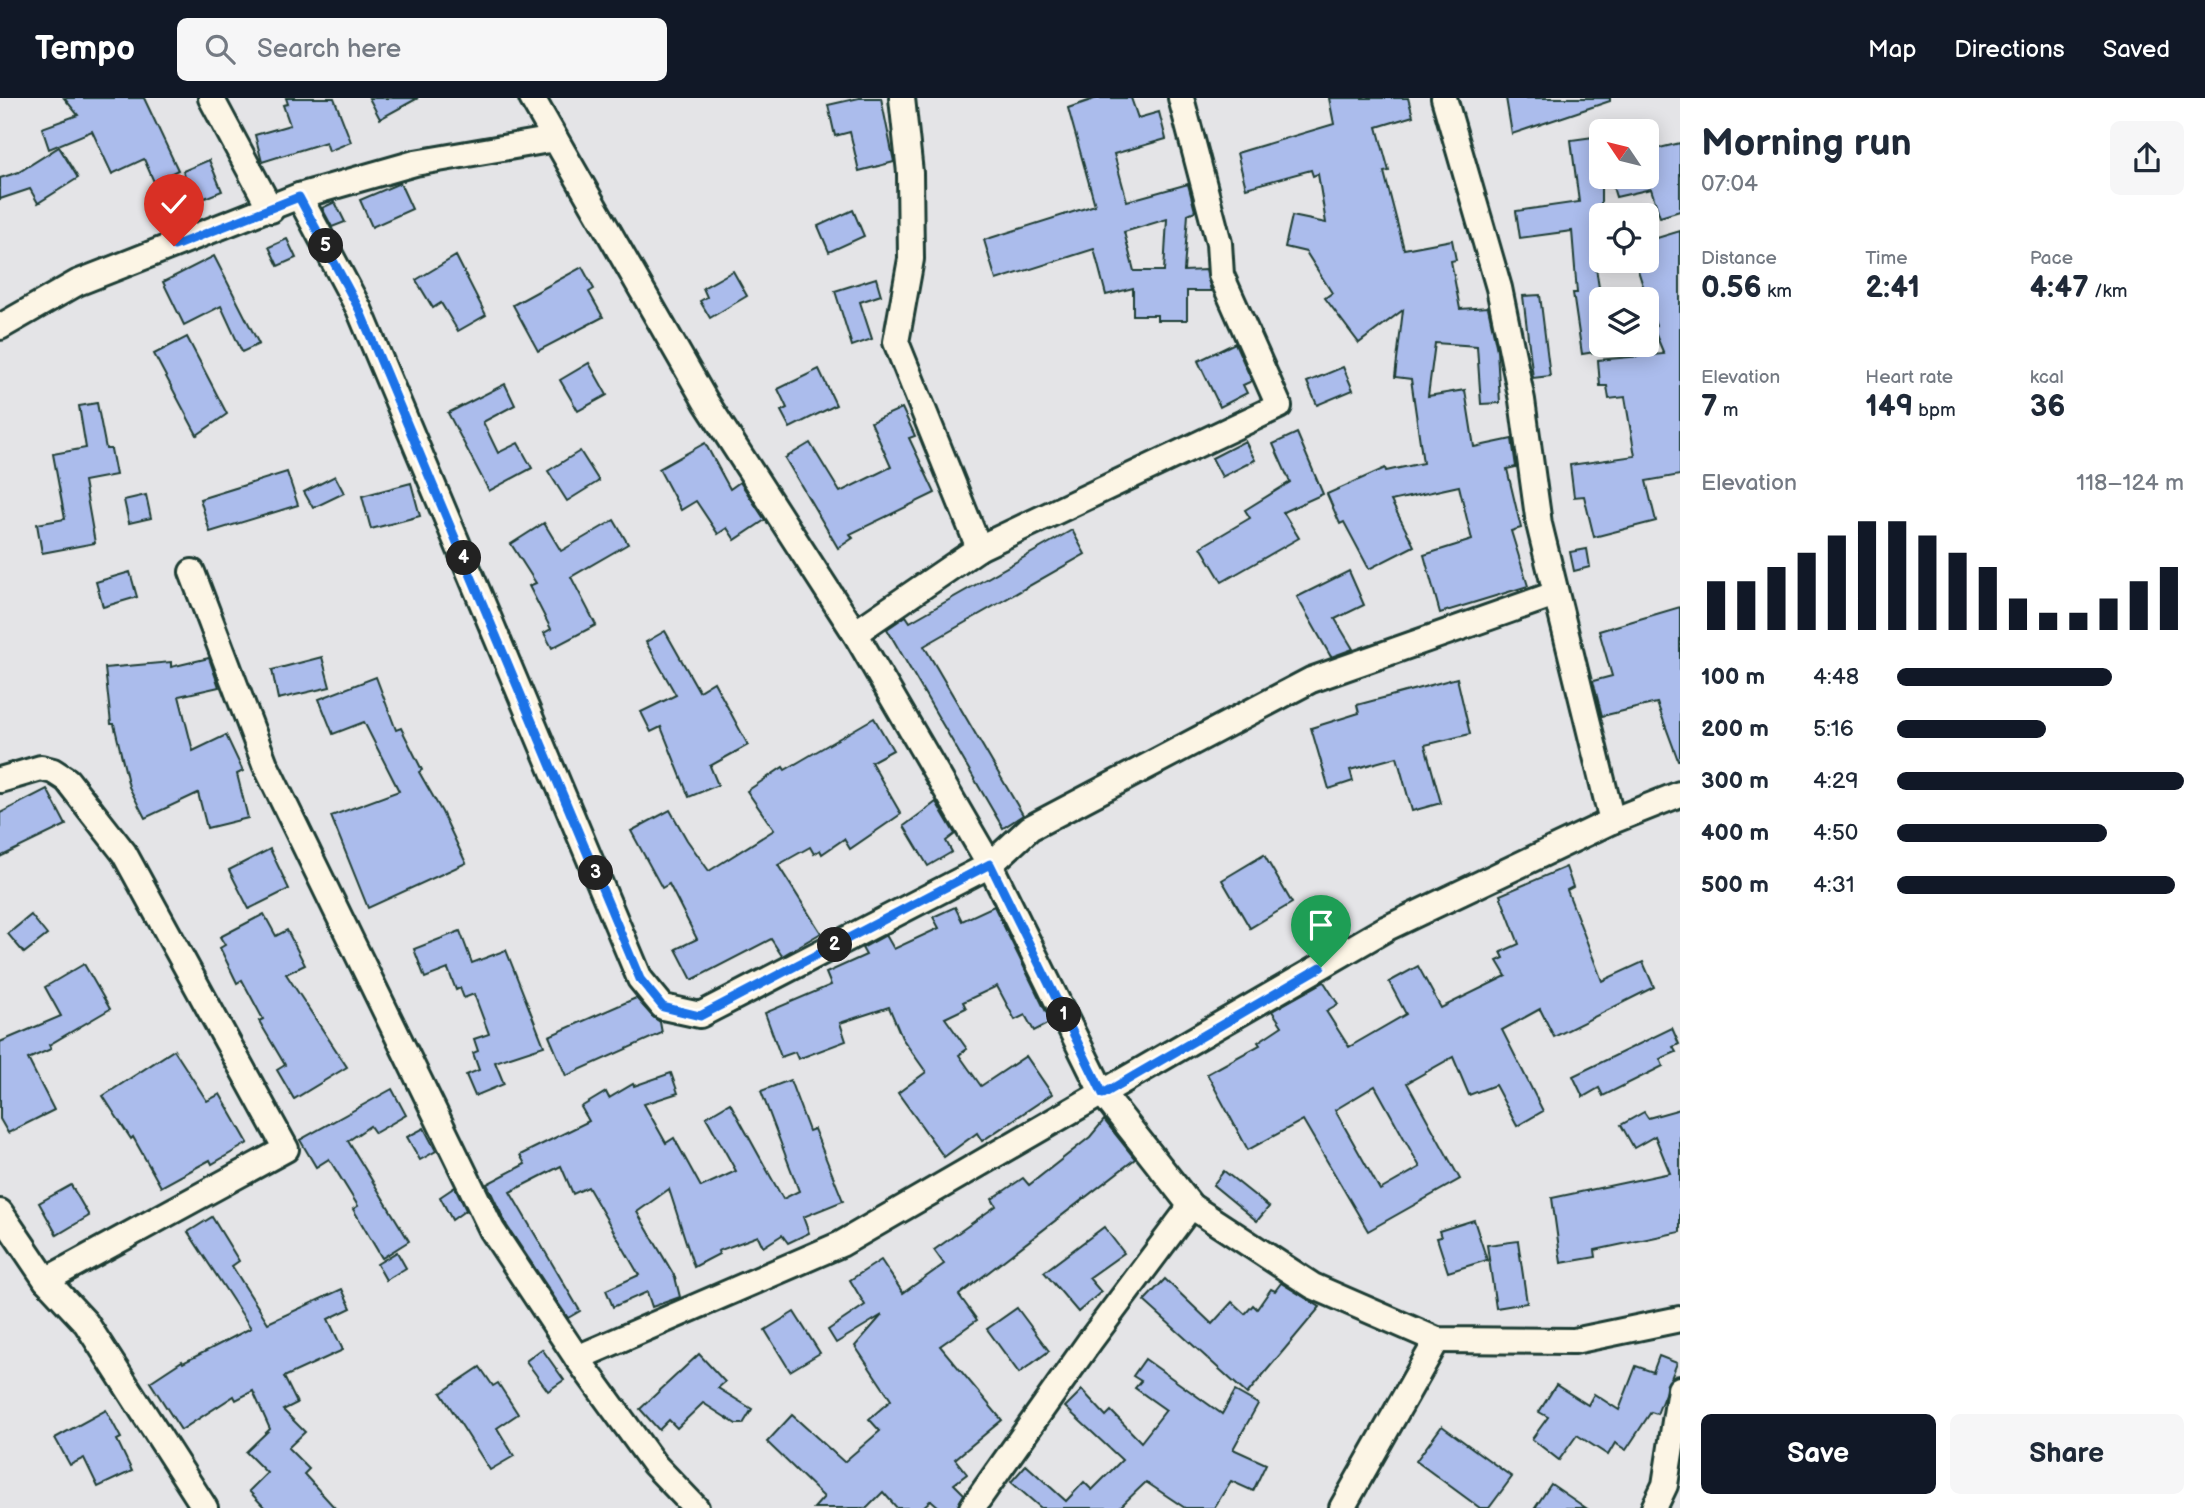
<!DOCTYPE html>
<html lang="en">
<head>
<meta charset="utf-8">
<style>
	:root { --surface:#fff; --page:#f6f6f7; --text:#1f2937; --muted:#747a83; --accent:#111827 }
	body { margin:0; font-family:"Balsamiq Sans",sans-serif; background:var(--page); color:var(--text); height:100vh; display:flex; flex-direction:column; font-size:26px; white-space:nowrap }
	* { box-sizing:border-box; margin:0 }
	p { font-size:23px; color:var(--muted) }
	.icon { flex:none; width:38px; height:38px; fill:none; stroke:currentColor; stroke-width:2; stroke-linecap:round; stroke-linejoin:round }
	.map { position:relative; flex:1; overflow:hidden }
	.side { display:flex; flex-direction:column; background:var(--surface); width:525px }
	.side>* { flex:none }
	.needle { width:46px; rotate:305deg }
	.controls { position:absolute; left:1589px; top:21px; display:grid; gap:14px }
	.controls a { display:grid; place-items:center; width:70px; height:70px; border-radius:10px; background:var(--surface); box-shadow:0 4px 18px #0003; font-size:35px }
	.pin { position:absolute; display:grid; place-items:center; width:60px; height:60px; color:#fff; margin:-72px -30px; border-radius:50% 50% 50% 0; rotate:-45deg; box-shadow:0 0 7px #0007 }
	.pin .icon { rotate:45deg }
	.km { position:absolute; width:35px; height:35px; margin:-18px; border-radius:50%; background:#222; color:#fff; font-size:19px; line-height:35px; text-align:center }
	.round { display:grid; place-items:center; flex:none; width:74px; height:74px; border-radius:10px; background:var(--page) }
	.overview { display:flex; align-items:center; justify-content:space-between; height:119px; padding:0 21px }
	h1 { font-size:38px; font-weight:700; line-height:52px }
	.figures { display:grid; grid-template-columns:repeat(3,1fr); gap:10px; height:119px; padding:7px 21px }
	.figures div { display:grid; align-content:center }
	.figures b { font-size:30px; font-weight:700 }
	.figures small { font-size:19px; font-weight:400 }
	.figures p { font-size:19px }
	.chart { height:196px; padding:14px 21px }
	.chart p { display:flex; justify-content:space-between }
	.chart svg { width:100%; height:126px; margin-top:7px; stroke:var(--accent); stroke-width:6 }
	.button { display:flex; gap:14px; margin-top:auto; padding:14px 21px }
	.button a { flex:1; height:80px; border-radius:10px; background:var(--accent); color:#fff; font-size:28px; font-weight:700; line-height:80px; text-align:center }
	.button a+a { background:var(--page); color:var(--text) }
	ul { padding:0 21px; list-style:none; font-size:23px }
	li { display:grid; grid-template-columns:112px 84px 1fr; align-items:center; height:52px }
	li i { height:18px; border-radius:9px; background:var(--accent) }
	header { display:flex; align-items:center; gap:42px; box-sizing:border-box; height:98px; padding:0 35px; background:var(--accent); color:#fff }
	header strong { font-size:33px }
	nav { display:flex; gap:38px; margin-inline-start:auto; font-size:24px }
	.search { width:490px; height:63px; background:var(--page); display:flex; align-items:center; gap:18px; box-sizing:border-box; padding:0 24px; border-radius:10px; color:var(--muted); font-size:26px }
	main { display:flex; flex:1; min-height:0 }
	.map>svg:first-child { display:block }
	.building { fill:#abbcec; stroke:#1f3d34; stroke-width:2; fill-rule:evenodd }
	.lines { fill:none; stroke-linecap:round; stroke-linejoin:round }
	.minor-casing { stroke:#1f3d34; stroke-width:30 }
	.minor { stroke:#fcf5e5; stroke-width:24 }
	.route-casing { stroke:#fff; stroke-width:14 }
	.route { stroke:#1a73e8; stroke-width:9 }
</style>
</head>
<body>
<header>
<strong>Tempo</strong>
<div class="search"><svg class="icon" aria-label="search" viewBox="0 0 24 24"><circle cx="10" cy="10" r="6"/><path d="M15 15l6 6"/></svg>Search here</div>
<nav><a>Map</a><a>Directions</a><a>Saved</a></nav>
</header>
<main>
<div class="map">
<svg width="1680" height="1410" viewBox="0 0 1680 1410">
	<rect width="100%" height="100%" fill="#e4e4e7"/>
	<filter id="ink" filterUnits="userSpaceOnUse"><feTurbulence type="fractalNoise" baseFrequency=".0143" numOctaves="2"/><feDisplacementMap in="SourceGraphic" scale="14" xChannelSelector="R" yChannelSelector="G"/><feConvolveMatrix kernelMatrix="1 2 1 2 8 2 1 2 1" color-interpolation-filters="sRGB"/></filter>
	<g filter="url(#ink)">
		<g class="building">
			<polygon points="64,0 144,0 178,72 154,84 144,61 112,76 92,33 49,51 42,30 78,17"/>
			<polygon points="286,0 334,0 351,44 329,53 326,44 262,64 255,37 290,27 283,7 288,6"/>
			<polygon points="369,0 418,0 380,21"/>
			<polygon points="859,0 881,0 894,64 859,73 850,34 835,38 828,7"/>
			<path d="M1097,0h34l7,20 21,-6 7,27 -52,15 13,47 61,-17 7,27 -7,3 -4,57 22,-1 5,21h-24v29h-30v-5h-24v-27l-27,7 -12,-46 -98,31 -12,-40 111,-35 -27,-97zM1167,121l-3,52h-30l-10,-39z"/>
			<polygon points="1329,0 1408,0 1413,18 1377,29 1389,73 1384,74 1404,151 1452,142 1456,162 1451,163 1460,211 1488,209 1497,252 1500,305 1481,306 1477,248 1435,245 1428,298 1465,292 1474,349 1512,341 1516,369 1507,371 1521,430 1511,433 1528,488 1440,515 1424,457 1472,442 1459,388 1391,403 1414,448 1369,471 1344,424 1340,426 1327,396 1385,370 1386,373 1423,365 1411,281 1395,279 1403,212 1359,245 1325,200 1332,195 1306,154 1285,149 1292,118 1326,125 1318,76 1313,78 1311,72 1246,90 1237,55 1334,26"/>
			<polygon points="1506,0 1610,0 1610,3 1512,36"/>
			<polygon points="1601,38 1601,162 1595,163 1601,203 1601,253 1582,256 1573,195 1577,195 1572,133 1520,140 1516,113 1579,104 1571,42"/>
			<polygon points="1680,45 1680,113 1660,119 1651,91 1616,99 1610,79 1647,79 1647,53"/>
			<polygon points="59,49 78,80 38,105 30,91 0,101 0,80 19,74"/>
			<polygon points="209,62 222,93 195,104 183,73"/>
			<polygon points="400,85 412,111 372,129 360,102"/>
			<polygon points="335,104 345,124 332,129 322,110"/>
			<polygon points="853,112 864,138 829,154 818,128"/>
			<polygon points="1680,133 1680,377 1646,383 1656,423 1594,439 1584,398 1574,399 1570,367 1635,358 1625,299 1609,301 1607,288 1600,288 1598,262 1664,256 1653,230 1656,228 1635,163 1647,163 1647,143"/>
			<polygon points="287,141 296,160 278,168 269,149"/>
			<polygon points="214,158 259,246 242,254 221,208 184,227 163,184"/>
			<polygon points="456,158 486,217 458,233 441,205 433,210 416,182"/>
			<polygon points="582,169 594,191 589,194 603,219 538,253 513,207"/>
			<polygon points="733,173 747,198 710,220 700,203 707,199 703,190"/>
			<polygon points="876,180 881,197 860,204 872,241 852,248 835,193"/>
			<polygon points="1540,197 1550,278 1533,280 1523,198"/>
			<polygon points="187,239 227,316 197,337 154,256"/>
			<polygon points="1235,245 1252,283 1243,287 1247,295 1220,309 1198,263"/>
			<polygon points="589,265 607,297 578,313 560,282"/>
			<polygon points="1343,269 1353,292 1317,307 1307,284"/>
			<polygon points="819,271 836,307 790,330 781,313 787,310 778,291"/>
			<polygon points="505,286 515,307 483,324 498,355 518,345 532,370 489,393 448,315"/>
			<polygon points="97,305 106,351 111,351 116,377 84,383 95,445 42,455 37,426 65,421 53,356 86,350 79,308"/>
			<polygon points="902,310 915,338 909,340 935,395 850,436 853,440 838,450 785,360 810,345 840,394 891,369 871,324"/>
			<polygon points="1297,335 1323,396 1283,414 1299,440 1222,484 1201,449 1250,420 1245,412 1290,384 1273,346"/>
			<polygon points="1245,343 1255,362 1222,379 1212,360"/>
			<polygon points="705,345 730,391 740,384 765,422 735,442 727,430 718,436 696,403 681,412 659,371"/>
			<polygon points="580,353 599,383 567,403 548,373"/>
			<polygon points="287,374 298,407 210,434 200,401"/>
			<polygon points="335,378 344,395 313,410 304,394"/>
			<polygon points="411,385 420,418 371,431 362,398"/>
			<polygon points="146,397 151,420 129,425 124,402"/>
			<polygon points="614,422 628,446 571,479 596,527 552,550 544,535 551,531 529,488 536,485 511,446 544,425 561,453"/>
			<polygon points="1072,432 1085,456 924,548 1023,717 1003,730 887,531 906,518 910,524"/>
			<polygon points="1587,451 1590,469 1574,473 1570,454"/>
			<polygon points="1349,473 1364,507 1335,521 1353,551 1331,559 1297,499"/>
			<polygon points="130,474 137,499 103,509 96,484"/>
			<polygon points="1680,509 1680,662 1678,662 1657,605 1602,618 1593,583 1612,578 1599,533"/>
			<polygon points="665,533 699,593 714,584 748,647 710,668 718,687 689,699 661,629 651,634 641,614 676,597 646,544"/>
			<polygon points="322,559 330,589 278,601 272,572"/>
			<polygon points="209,560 219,589 179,598 193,653 226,637 243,673 237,676 248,720 207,730 198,695 145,720 129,689 114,626 111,626 105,570 171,564 171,569"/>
			<polygon points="376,579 396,632 401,630 422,672 419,674 442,714 466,765 368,810 331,718 399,693 364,624 333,636 319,601"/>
			<polygon points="1457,580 1470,636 1425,647 1441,705 1412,713 1397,659 1350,672 1353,683 1329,691 1311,630 1359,615 1357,607"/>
			<polygon points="874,620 893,652 871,664 901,716 850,751 844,741 822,756 820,752 814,756 810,749 778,767 821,835 782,858 771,841 692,882 676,851 697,841 669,786 662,790 631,733 670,712 687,742 709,773 774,732 747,693 783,669 785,672"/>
			<polygon points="47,691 66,727 0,759 0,715"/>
			<polygon points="936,704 955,736 946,743 952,754 928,768 904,728"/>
			<polygon points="270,751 289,791 249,811 229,772"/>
			<polygon points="1264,757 1292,805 1250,830 1222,782"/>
			<path d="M1566,769l7,20 -6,3 35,91 41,-19 11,25 -100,50 -14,-28 -38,21 41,81 -26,15 -22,-41 -26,10 -16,-38 -46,26 53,96 -92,52 -65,-111 -55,30 -41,-76 53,-29 -2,-3 24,-16 -10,-15 52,-29 14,22 -12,7 23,36 57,-33 -17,-32 29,-16 23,42 65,-32 -9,-15 7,-3 -3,-6 18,-8 -19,-49zM1375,988l45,81 -40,23 -45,-80z"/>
			<polygon points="994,808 1051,924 1034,933 1025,917 1015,922 997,888 963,904 966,910 945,920 967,951 959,957 981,988 1026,958 1052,996 982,1043 977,1035 944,1059 898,995 926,974 902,940 889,909 840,925 846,943 798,961 795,954 781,959 765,915 831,887 826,875 866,857 862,850 886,837 894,851 939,830 933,819 955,809 962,823"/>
			<polygon points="264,816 276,838 287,832 305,867 286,876 347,969 294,1001 277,972 285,967 259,923 263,921 242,882 237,885 220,850 225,847 220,839"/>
			<polygon points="31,817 47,837 24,855 8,836"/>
			<polygon points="460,833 472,865 506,852 544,948 495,964 504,986 475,998 466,977 479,972 473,955 478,953 474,941 489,936 474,896 464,900 460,890 456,892 448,871 425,880 414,851"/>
			<polygon points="84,866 110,911 49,947 51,951 28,961 54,1012 8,1035 0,1021 0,944 61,918 45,889"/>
			<polygon points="636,900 652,918 660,924 662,935 566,978 549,938"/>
			<polygon points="1672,930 1679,946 1673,949 1676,954 1660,961 1663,968 1603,998 1599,990 1583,999 1573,978"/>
			<polygon points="174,952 207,1003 220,996 248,1045 212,1066 210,1062 161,1089 133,1039 131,1041 103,998"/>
			<polygon points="671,975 678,995 644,1006 666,1045 674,1040 701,1089 736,1073 706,1019 730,1005 783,1101 799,1093 761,993 790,982 809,1033 814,1031 843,1103 803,1119 809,1135 788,1145 782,1137 763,1149 758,1138 718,1153 719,1156 694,1169 669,1091 637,1114 675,1179 680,1199 652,1209 647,1194 613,1209 606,1192 639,1177 588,1089 573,1096 561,1068 510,1094 580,1213 568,1220 507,1128 487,1086 525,1066 520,1057 589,1023 581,1009 606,994 609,1000 633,986 634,988"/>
			<polygon points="392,991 406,1017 375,1035 370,1028 348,1043 409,1143 382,1160 353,1111 358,1108 329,1061 316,1069 300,1042"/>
			<polygon points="1680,1011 1680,1134 1595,1152 1596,1159 1561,1165 1552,1100 1670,1075 1655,1038 1634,1050 1621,1027 1644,1014 1648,1020"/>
			<polygon points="1104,1022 1135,1061 959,1197 977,1222 940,1248 1002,1322 955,1361 967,1376 954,1386 964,1396 957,1410 940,1410 931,1402 922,1410 897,1410 883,1394 867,1410 814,1410 824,1399 767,1344 792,1317 844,1364 880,1333 869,1321 891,1302 855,1248 882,1217 836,1245 828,1232 865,1207 850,1182 881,1162 903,1195 944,1166 934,1152 996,1108 992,1101 1023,1080 1029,1087 1090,1039"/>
			<polygon points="424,1030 436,1053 420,1062 407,1039"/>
			<polygon points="1224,1073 1269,1109 1257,1123 1213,1087"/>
			<polygon points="71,1087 89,1118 57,1137 39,1105"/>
			<polygon points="455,1089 466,1112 452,1122 440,1099"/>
			<polygon points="212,1119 239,1163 232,1168 268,1225 342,1191 351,1210 328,1221 343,1252 284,1279 297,1305 283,1312 305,1334 288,1350 309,1371 304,1376 335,1410 265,1410 249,1393 267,1375 246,1354 270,1331 253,1293 236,1302 234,1298 181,1332 150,1284 182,1263 183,1265 251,1230 188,1134"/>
			<polygon points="1474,1122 1487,1162 1448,1174 1437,1140 1441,1139 1439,1133"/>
			<polygon points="1104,1129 1124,1155 1089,1180 1101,1194 1078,1214 1044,1174"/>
			<polygon points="1518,1143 1527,1205 1496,1210 1487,1147"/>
			<polygon points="397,1154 406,1170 386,1182 377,1166"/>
			<polygon points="1165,1181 1212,1226 1232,1204 1245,1216 1253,1207 1257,1211 1271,1191 1275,1193 1281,1185 1320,1209 1247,1296 1144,1203"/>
			<polygon points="1017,1210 1049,1253 1019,1275 987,1231"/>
			<polygon points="794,1214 820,1255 790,1273 765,1232"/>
			<polygon points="542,1251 564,1282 548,1293 526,1263"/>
			<polygon points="699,1256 725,1284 718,1290 752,1311 743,1326 736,1326 703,1305 677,1330 669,1322 659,1332 640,1311"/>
			<polygon points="1659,1258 1677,1265 1657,1316 1651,1314 1626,1352 1615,1345 1608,1357 1577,1337 1559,1362 1532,1341 1548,1319 1539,1314 1556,1287 1588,1307 1594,1296 1619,1312 1636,1268 1653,1274"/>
			<polygon points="1145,1261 1222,1316 1235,1293 1258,1306 1233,1351 1266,1366 1253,1393 1231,1383 1214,1410 1185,1410 1146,1384 1119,1410 1041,1410 1011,1384 1026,1367 1066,1403 1084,1384 1092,1392 1122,1362 1065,1309 1082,1292 1106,1318 1111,1313 1141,1344 1166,1312 1135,1290 1141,1283 1133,1278"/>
			<polygon points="480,1269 493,1288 498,1285 518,1316 497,1330 514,1358 490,1372 441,1295"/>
			<polygon points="106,1312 121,1340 117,1342 132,1373 98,1389 84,1360 70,1367 55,1340"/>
			<polygon points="1442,1328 1512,1379 1489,1410 1480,1410 1416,1363"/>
			<polygon points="1551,1386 1586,1410 1535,1410"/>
		</g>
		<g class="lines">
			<g class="minor-casing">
				<g id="minor">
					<polyline points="211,0 271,112"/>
					<polyline points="532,0 706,304 855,535 990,767 1103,996 1191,1108 1313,1188 1437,1242 1574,1243 1680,1221"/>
					<polyline points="902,0 910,75 911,161 896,244 979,450"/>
					<polyline points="1444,0 1499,190 1522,302 1539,426 1612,723"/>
					<polyline points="299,98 359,211 640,881 663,909 700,917 990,767 1030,730 1311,582 1555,496"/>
					<polyline points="0,229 77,185 299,98 415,65 555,41"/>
					<polyline points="192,474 265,666 492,1132 577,1260 654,1366 696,1410"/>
					<polyline points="855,535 979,450 1279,308 1221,177 1219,145 1181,0"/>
					<polyline points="0,682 41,670 53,673 67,682 124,755 286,1051 46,1182"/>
					<polyline points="0,1114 46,1182 86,1225 205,1410"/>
					<polyline points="577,1260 841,1146 1387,830 1612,723 1680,696"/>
					<polyline points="972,1410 1090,1243 1191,1108"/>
					<polyline points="1342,1410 1437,1242"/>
					<polyline points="1654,1410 1665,1387 1680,1291"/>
				</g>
			</g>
			<use href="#minor" class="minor"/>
		</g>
	</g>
	<g class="lines" filter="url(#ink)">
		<g class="route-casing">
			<polyline id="route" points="174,148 299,99 359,211 640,881 663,909 700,918 990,766 1103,996 1321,869"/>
		</g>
		<use href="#route" class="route"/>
	</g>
</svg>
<div class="controls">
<a><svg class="needle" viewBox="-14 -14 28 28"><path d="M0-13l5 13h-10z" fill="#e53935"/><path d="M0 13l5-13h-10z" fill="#747a83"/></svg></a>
<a><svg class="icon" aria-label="locate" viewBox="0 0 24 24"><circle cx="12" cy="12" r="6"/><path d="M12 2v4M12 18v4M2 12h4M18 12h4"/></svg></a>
<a><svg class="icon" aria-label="layers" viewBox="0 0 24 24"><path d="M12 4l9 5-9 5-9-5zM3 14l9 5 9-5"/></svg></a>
</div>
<div class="pin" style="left:1321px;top:869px;background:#1e9e55"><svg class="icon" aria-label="arrive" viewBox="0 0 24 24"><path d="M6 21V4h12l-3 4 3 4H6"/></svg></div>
<div class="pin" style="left:174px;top:148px;background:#d93025"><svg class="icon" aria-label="check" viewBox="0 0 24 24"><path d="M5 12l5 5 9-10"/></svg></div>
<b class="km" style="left:1064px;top:917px">1</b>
<b class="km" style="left:835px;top:847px">2</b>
<b class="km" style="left:596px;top:775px">3</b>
<b class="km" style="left:464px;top:460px">4</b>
<b class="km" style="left:326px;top:148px">5</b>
</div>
<section class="side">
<div class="overview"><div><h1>Morning run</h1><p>07:04</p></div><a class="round"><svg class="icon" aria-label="share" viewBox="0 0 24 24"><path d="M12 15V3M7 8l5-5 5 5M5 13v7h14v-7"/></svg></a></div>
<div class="figures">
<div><p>Distance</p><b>0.56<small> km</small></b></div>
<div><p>Time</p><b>2:41</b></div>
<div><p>Pace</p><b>4:47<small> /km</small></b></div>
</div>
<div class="figures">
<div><p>Elevation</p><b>7<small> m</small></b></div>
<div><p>Heart rate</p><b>149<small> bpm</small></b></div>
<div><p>kcal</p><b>36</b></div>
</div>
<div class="chart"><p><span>Elevation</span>118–124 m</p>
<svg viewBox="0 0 160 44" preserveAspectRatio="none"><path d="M5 44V27M15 44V27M25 44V22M35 44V17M45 44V11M55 44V6M65 44V6M75 44V11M85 44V17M95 44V22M105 44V33M115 44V38M125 44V38M135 44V33M145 44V27M155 44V22"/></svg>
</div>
<ul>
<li><b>100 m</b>4:48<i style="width:75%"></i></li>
<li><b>200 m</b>5:16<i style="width:52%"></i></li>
<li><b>300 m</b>4:29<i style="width:100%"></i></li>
<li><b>400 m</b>4:50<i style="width:73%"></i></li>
<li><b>500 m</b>4:31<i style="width:97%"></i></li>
</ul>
<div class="button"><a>Save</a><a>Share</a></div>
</section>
</main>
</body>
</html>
